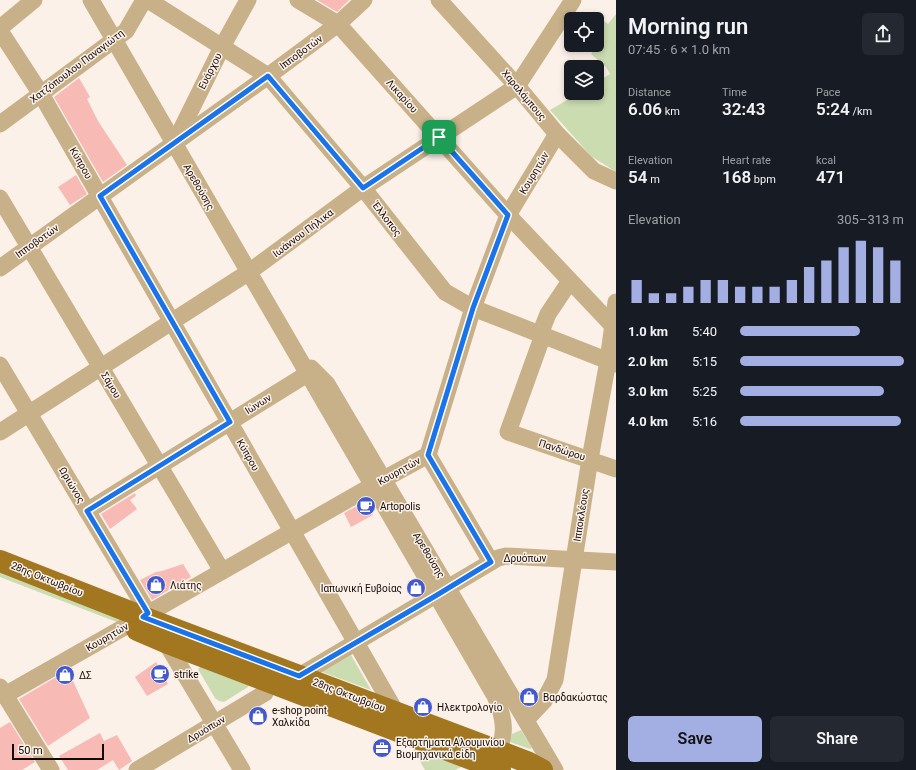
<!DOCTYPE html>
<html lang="en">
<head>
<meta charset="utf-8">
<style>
	:root { --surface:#171b24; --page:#242831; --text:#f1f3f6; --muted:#9ea1a6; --accent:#a3aee3 }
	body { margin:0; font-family:Roboto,sans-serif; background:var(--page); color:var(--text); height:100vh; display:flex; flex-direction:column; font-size:15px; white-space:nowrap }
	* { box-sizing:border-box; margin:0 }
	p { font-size:13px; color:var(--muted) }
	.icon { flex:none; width:22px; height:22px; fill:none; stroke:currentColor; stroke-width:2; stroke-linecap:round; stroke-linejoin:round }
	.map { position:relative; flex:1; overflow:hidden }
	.drawer { display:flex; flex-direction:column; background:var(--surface); width:300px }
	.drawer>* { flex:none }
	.tools { position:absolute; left:564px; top:12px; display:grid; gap:8px }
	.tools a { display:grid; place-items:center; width:40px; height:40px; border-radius:6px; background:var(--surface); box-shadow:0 2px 6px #0003; font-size:20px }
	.scale { position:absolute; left:12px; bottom:10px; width:92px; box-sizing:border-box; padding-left:4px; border:2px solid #130a05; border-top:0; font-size:11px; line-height:14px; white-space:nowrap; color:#130a05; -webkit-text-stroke:3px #fcf1e9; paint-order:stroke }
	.pin { position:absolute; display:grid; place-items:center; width:34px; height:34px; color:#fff; margin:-17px; border-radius:8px; box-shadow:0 2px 6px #0006 }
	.round { display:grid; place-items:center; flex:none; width:42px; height:42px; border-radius:6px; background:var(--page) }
	.headline { display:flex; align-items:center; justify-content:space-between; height:68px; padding:0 12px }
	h1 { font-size:22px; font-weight:600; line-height:30px }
	.stats { display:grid; grid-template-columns:repeat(3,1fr); gap:6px; height:68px; padding:4px 12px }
	.stats div { display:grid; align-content:center }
	.stats b { font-size:17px; font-weight:600 }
	.stats small { font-size:11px; font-weight:400 }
	.stats p { font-size:11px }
	.chart { height:112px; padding:8px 12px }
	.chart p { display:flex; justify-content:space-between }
	.chart svg { width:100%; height:72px; margin-top:4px; stroke:var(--accent); stroke-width:6 }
	.primary-button { display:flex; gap:8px; margin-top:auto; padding:8px 12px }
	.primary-button a { flex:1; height:46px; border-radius:6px; background:var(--accent); color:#111; font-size:16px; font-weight:600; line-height:46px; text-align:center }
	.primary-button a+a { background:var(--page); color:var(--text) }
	ul { padding:0 12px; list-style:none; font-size:13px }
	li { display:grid; grid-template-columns:64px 48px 1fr; align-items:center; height:30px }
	li i { height:10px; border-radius:5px; background:var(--accent) }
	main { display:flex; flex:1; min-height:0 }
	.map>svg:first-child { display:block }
	.green { fill:#cadcb0 }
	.building { fill:#f8bab5 }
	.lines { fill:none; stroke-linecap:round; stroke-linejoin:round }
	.minor { stroke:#c8b189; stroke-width:17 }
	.major { stroke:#a2771f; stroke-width:22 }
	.route-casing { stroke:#fff; stroke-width:8 }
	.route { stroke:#1a73e8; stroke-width:5 }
	.labels { text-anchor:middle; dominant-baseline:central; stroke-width:3; stroke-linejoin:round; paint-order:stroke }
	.street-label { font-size:10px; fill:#130a05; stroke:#fcf1e9 }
	.poi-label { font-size:10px; fill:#130a05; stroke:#fcf1e9; text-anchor:start }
</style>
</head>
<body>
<main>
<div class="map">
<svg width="616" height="770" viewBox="0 0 616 770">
	<rect width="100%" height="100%" fill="#fcf1e9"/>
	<g class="green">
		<polygon points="594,14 608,24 616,14 616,172 591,156 550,110 579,93 597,93 597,82 610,74 606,67 591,54 603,37 597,32 597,19 591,19"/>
		<polygon points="0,561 130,612 127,626 0,577"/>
		<polygon points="351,655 371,690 322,672"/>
		<polygon points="203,665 249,684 248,687 224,702 219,701 215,698 198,669"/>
		<polygon points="521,730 532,748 530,749 510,742 512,734"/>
		<polygon points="413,749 461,765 461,767 455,770 425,770"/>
	</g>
	<g class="building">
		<polygon points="317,0 349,0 337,12"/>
		<polygon points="79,78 90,97 87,99 98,121 127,165 103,182 54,97"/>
		<polygon points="76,175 87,194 70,205 58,187"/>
		<polygon points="135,493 136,496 130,500 137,509 110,529 101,514"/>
		<polygon points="366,501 373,515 351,527 344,513"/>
		<polygon points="183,564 191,577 152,600 140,580 156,572 162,571"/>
		<polygon points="156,662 168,684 147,696 135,677"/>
		<polygon points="68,670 90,718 48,746 19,699"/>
		<polygon points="10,722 35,762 22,770 0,770 0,728"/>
		<polygon points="100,733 104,741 117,735 132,761 119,770 113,760 97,770 68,770 59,756"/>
	</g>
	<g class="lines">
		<g class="minor">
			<path d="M91,0l404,696c11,25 12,41 -2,66"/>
			<polyline points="148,0 268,76 363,188 445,292 473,308 616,364"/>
			<polyline points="298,0 338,24 508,215 612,325"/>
			<polyline points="439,0 517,86 557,134 594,171 616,181"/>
			<polyline points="0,28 34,0"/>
			<polyline points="0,31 41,94 397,714"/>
			<polyline points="0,124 126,31 144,0"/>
			<polyline points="176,140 222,47 248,0"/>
			<polyline points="0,198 222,571"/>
			<polyline points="0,268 268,76 338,24 364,0"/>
			<polyline points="540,334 548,314 570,281"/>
			<polyline points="543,335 508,432 616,469"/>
			<polyline points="0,365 242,770"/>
			<polyline points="311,368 327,384 555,770"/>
			<polyline points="0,432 249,272 363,188 517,86 573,0"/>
			<polyline points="428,455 491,562"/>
			<polyline points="87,511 312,371"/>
			<polyline points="299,676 498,558 506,556 616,562"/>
			<polyline points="0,687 51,770"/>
			<polyline points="5,695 384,479 428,455 473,308 508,215 557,134"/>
			<polyline points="526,720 544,701 555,680 590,459 608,361 616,302"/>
			<polyline points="137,770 265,693 269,682"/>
		</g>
		<g class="major">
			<polyline points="0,561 153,621 527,762 542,770"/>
			<polyline points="137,630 165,642 500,770"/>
		</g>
	</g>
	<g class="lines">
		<g class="route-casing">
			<polygon id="route" points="268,76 363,188 439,137 508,215 473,308 428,455 491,562 437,595 299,676 143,617 148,613 87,511 230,422 100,196"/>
		</g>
		<use href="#route" class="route"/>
	</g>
	<defs>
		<g id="cafe-disc" transform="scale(1)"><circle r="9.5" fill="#4359cc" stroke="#fcf1e9"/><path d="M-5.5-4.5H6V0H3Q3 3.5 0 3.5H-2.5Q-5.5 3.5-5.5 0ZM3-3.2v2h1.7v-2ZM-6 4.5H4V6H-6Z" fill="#fff"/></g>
		<g id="shop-disc" transform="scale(1)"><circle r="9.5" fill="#4359cc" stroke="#fcf1e9"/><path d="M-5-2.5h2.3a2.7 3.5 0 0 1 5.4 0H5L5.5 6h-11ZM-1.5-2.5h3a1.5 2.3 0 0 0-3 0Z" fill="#fff"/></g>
		<g id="office-disc" transform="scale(1)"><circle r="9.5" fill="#4359cc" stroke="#fcf1e9"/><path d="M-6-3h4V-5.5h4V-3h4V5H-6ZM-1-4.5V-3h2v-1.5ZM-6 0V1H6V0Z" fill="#fff"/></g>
	</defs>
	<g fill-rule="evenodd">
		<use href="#cafe-disc" x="366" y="506"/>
		<use href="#shop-disc" x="156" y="585"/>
		<use href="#shop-disc" x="416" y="588"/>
		<use href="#cafe-disc" x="160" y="674"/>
		<use href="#shop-disc" x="65" y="675"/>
		<use href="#shop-disc" x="529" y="697"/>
		<use href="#shop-disc" x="423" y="707"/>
		<use href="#shop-disc" x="258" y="716"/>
		<use href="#office-disc" x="382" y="748"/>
	</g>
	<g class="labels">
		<g class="street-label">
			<text transform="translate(301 52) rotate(-36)">Ιπποβοτών</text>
			<text transform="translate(77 66) rotate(-37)">Χατζόπουλου Παναγιώτη</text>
			<text transform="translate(210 71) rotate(-63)">Ευάρχου</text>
			<text transform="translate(524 95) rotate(50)">Χαραλάμπους</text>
			<text transform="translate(402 96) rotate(48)">Λικαρίου</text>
			<text transform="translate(81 163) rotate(60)">Κύπρου</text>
			<text transform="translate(534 173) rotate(-59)">Κουρητών</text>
			<text transform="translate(199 187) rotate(60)">Αρεθούσης</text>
			<text transform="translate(387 219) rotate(52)">Έλλοπος</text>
			<text transform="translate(303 233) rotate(-37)">Ιωάννου Πήλικα</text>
			<text transform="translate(37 241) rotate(-35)">Ιπποβοτών</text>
			<text transform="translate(111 385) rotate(59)">Σάμου</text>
			<text transform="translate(258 404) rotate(-32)">Ιώνων</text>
			<text transform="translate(562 450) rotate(18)">Πανδώρου</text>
			<text transform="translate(248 455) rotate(60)">Κύπρου</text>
			<text transform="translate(399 471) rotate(-29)">Κουρητών</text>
			<text transform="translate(72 485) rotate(59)">Ωριώνος</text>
			<text transform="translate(581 515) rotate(-81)">Ιπποκλέους</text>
			<text transform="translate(429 555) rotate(59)">Αρεθούσης</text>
			<text x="525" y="558">Δρυόπων</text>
			<text transform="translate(47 579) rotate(22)">28ης Οκτωβρίου</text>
			<text transform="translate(107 637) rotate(-30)">Κουρητών</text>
			<text transform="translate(349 695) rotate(21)">28ης Οκτωβρίου</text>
			<text transform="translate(206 729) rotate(-31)">Δρυόπων</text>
		</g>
		<g class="poi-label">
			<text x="380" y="506">Artopolis</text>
			<text x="170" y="585">Λιάτης</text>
			<text x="402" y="588" text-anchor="end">Ιαπωνική Ευβοίας</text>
			<text x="174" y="674">strike</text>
			<text x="79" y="675">ΔΣ</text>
			<text x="543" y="697">Βαρδακώστας</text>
			<text x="437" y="707">Ηλεκτρολογίο</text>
			<text x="272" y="710">e-shop point<tspan x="272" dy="12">Χαλκίδα</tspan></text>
			<text x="396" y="742">Εξαρτήματα Αλουμινίου<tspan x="396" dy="12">Βιομηχανικά είδη</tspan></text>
		</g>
	</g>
</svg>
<div class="tools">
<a><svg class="icon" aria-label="locate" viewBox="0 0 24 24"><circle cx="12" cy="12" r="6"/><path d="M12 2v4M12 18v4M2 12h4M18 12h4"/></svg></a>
<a><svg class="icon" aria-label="layers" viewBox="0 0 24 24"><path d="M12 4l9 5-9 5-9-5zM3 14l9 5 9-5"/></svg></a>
</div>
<div class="scale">50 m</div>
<div class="pin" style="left:439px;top:137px;background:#1e9e55"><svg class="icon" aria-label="arrive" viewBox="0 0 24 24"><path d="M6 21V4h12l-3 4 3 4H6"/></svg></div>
</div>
<section class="drawer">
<div class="headline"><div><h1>Morning run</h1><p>07:45 · 6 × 1.0 km</p></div><a class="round"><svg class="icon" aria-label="share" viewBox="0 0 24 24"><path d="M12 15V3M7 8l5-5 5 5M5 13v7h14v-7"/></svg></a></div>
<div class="stats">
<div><p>Distance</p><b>6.06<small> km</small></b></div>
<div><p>Time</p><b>32:43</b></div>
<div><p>Pace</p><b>5:24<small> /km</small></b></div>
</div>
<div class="stats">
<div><p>Elevation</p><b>54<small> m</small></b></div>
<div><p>Heart rate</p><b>168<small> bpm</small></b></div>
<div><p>kcal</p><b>471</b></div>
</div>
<div class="chart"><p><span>Elevation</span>305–313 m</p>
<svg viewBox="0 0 160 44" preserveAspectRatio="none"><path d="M5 44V30M15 44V38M25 44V38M35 44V34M45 44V30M55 44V30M65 44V34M75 44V34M85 44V34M95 44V30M105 44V22M115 44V18M125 44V10M135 44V6M145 44V10M155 44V18"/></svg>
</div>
<ul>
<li><b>1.0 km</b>5:40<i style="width:73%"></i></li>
<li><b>2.0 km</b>5:15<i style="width:100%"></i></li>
<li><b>3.0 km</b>5:25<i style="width:88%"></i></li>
<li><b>4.0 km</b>5:16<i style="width:98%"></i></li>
</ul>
<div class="primary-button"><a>Save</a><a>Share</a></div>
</section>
</main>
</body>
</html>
